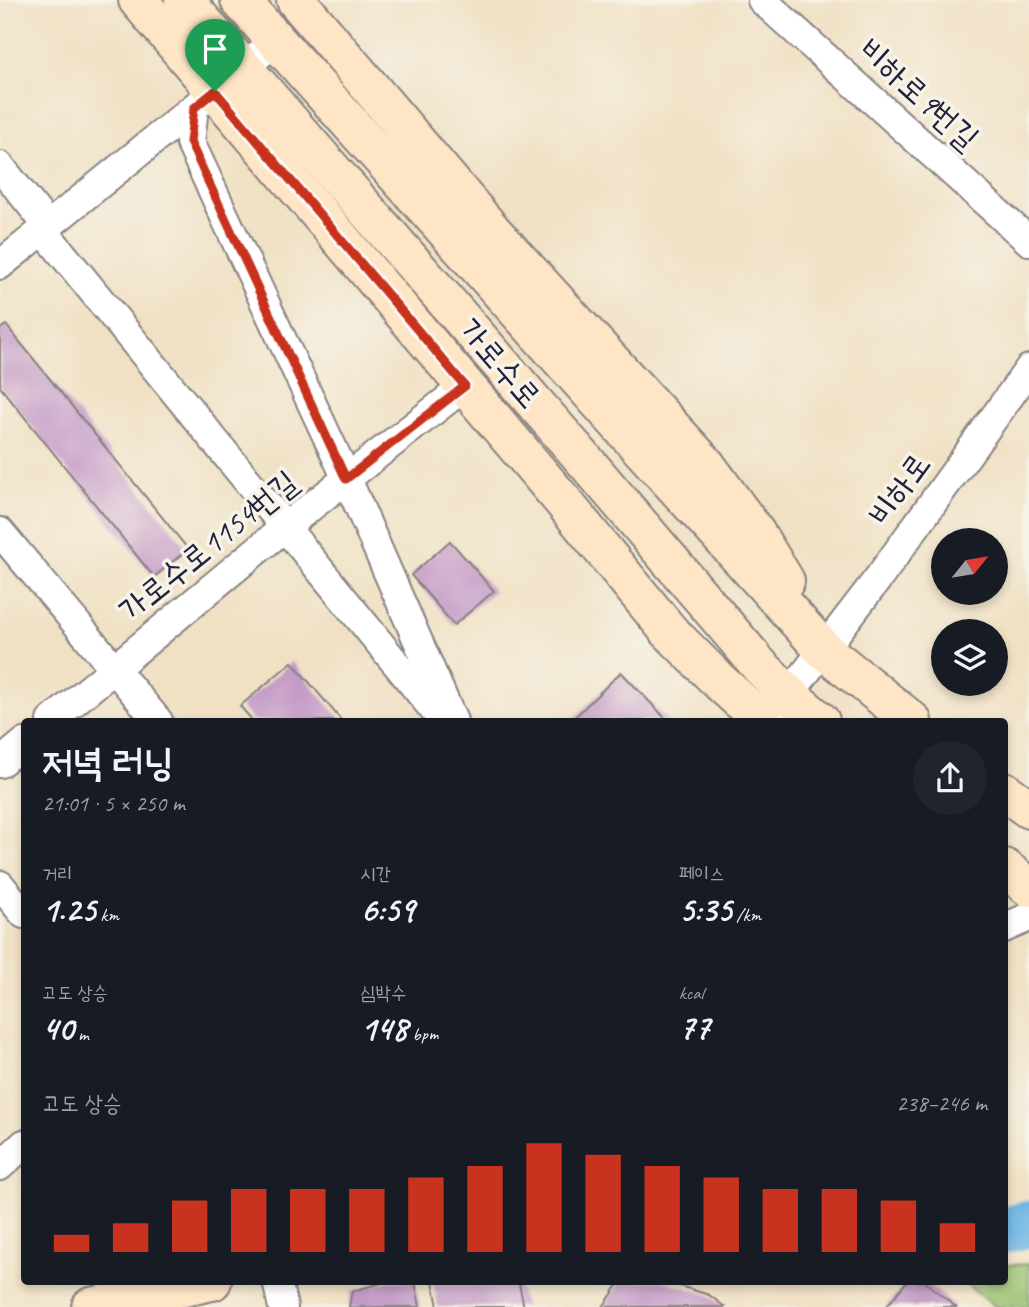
<!DOCTYPE html>
<html lang="ko">
<head>
<meta charset="utf-8">
<style>
	:root { --surface:#171b24; --page:#20242c; --text:#f1f3f6; --muted:#9ea1a6; --accent:#c8321e }
	body { margin:0; font-family:Caveat,"Poor Story",sans-serif; background:var(--page); color:var(--text); height:100vh; display:flex; flex-direction:column; font-size:26px; white-space:nowrap }
	* { box-sizing:border-box; margin:0 }
	p { font-size:23px; color:var(--muted) }
	.icon { flex:none; width:38px; height:38px; fill:none; stroke:currentColor; stroke-width:2; stroke-linecap:round; stroke-linejoin:round }
	.map { position:relative; flex:1; overflow:hidden }
	.panel { position:absolute; left:21px; top:718px; width:987px; height:567px; display:flex; flex-direction:column; background:var(--surface); border-radius:7px; box-shadow:0 4px 10px #0003 }
	.panel>* { flex:none }
	.needle { width:46px; rotate:60deg }
	.buttons { position:absolute; left:931px; top:528px; display:grid; gap:14px }
	.buttons a { display:grid; place-items:center; width:77px; height:77px; border-radius:50%; background:var(--surface); box-shadow:0 4px 10px #0003; font-size:35px }
	.pin { position:absolute; display:grid; place-items:center; width:60px; height:60px; color:#fff; margin:-72px -30px; border-radius:50% 50% 50% 0; rotate:-45deg; box-shadow:0 0 7px #0007 }
	.pin .icon { rotate:45deg }
	.round { display:grid; place-items:center; flex:none; width:74px; height:74px; border-radius:37px; background:var(--page) }
	.summary { display:flex; align-items:center; justify-content:space-between; height:119px; padding:0 21px }
	h1 { font-size:38px; font-weight:700; line-height:52px }
	.stats { display:grid; grid-template-columns:repeat(3,1fr); gap:10px; height:119px; padding:7px 21px }
	.stats div { display:grid; align-content:center }
	.stats b { font-size:35px; font-weight:700 }
	.stats small { font-size:19px; font-weight:400 }
	.stats p { font-size:19px }
	.chart { height:196px; padding:14px 21px }
	.chart p { display:flex; justify-content:space-between }
	.chart svg { width:100%; height:126px; margin-top:7px; stroke:var(--accent); stroke-width:6 }
	.map>svg:first-child { display:block }
	.green { fill:#97c16e; stroke:#5c7254; stroke-width:2 }
	.lines { fill:none; stroke-linecap:round; stroke-linejoin:round }
	.river { stroke:#6bb4e3; stroke-width:47 }
	.building { fill:#c399c6 }
	.street-casing { stroke:#898280; stroke-width:32 }
	.secondary-casing { stroke:#898280; stroke-width:42 }
	.street { stroke:#fff; stroke-width:28 }
	.secondary { stroke:#fde5c5; stroke-width:38 }
	.route-casing { stroke:#fff; stroke-width:14 }
	.route { stroke:#c8321e; stroke-width:9 }
	.labels { text-anchor:middle; dominant-baseline:central; stroke-width:7; stroke-linejoin:round; paint-order:stroke }
	.street-label { font-size:33px; fill:#22223b; stroke:#f7f3e8 }
</style>
</head>
<body>
<div class="map">
<svg width="1029" height="1307" viewBox="0 0 1029 1307">
	<rect width="100%" height="100%" fill="#f7f3e8"/>
	<filter id="ink" filterUnits="userSpaceOnUse"><feTurbulence type="fractalNoise" baseFrequency=".0143" numOctaves="2"/><feDisplacementMap in="SourceGraphic" scale="14" xChannelSelector="R" yChannelSelector="G"/><feConvolveMatrix kernelMatrix="1 2 1 2 8 2 1 2 1" color-interpolation-filters="sRGB"/></filter>
	<filter id="wash" filterUnits="userSpaceOnUse"><feTurbulence type="fractalNoise" baseFrequency=".00686" numOctaves="4" result="noise"/><feDisplacementMap in="SourceGraphic" scale="28" xChannelSelector="R" yChannelSelector="G"/><feGaussianBlur stdDeviation="1.57" result="paint"/><feColorMatrix in="noise" values="0 0 0 0 0 0 0 0 0 0 0 0 0 0 0 0 0 1.4 0 .05"/><feComposite in="paint" operator="in"/></filter>
	<g filter="url(#wash)">
		<rect width="100%" height="100%" fill="#f0e1c4"/>
		<polygon class="green" points="1029,1264 1029,1307 996,1307 962,1281 1004,1281 1005,1265"/>
		<g class="lines">
			<polyline class="river" points="1004,1230 1029,1224"/>
		</g>
		<g id="blocks">
			<g class="building">
				<polygon points="6,325 188,549 154,577 0,387 0,329"/>
				<polygon points="450,541 494,591 454,625 411,575"/>
				<polygon points="292,662 342,721 253,721 240,706"/>
				<polygon points="621,672 668,721 573,721 572,720"/>
				<polygon points="389,1281 415,1281 420,1307 349,1307 352,1291"/>
				<polygon points="433,1281 527,1281 519,1284 524,1307 438,1307"/>
				<polygon points="621,1281 664,1281 709,1295 725,1307 603,1307"/>
				<polygon points="907,1281 924,1281 956,1307 886,1307"/>
			</g>
		</g>
	</g>
	<g filter="url(#ink)">
		<use href="#blocks" fill-opacity="0" stroke="#898280" stroke-width="2"/>
		<g class="lines">
			<g class="street-casing">
				<g id="street">
					<polyline points="762,0 1029,241"/>
					<polyline points="194,108 190,142 347,479 453,721"/>
					<polyline points="0,166 48,226"/>
					<polyline points="43,230 443,721"/>
					<polyline points="0,265 276,41"/>
					<polyline points="0,532 158,721"/>
					<polyline points="777,710 880,576 1029,369"/>
					<polyline points="51,721 285,527 465,386"/>
					<polyline points="0,763 24,743"/>
					<polyline points="0,885 24,914"/>
					<polyline points="1004,928 1029,917"/>
					<polyline points="0,1166 24,1144"/>
					<polyline points="277,1281 283,1307"/>
				</g>
			</g>
			<g class="secondary-casing">
				<g id="secondary">
					<polyline points="138,0 562,500 669,631 721,683 763,721"/>
					<polyline points="184,0 593,470 759,665 789,695 820,721"/>
					<polyline points="240,0 634,441 824,650 912,721"/>
					<polyline points="296,0 493,232 706,465 755,532 785,581"/>
					<polyline points="1004,791 1029,809"/>
					<polyline points="1004,868 1029,887"/>
					<polyline points="91,1307 212,1281"/>
				</g>
			</g>
			<use href="#street" class="street"/>
			<use href="#secondary" class="secondary"/>
		</g>
	</g>
	<g class="lines" filter="url(#ink)">
		<g class="route-casing">
			<polygon id="route" points="215,91 465,386 346,479 190,142 194,108"/>
		</g>
		<use href="#route" class="route"/>
	</g>
	<g class="labels">
		<g class="street-label">
			<text transform="translate(919 94) rotate(42)">비하로9번길</text>
			<text transform="translate(500 363) rotate(49)">가로수로</text>
			<text transform="translate(899 489) rotate(-54)">비하로</text>
			<text transform="translate(208 546) rotate(-39)">가로수로1154번길</text>
		</g>
	</g>
</svg>
<div class="buttons">
<a><svg class="needle" viewBox="-14 -14 28 28"><path d="M0-13l5 13h-10z" fill="#e53935"/><path d="M0 13l5-13h-10z" fill="#9ea1a6"/></svg></a>
<a><svg class="icon" aria-label="layers" viewBox="0 0 24 24"><path d="M12 4l9 5-9 5-9-5zM3 14l9 5 9-5"/></svg></a>
</div>
<div class="pin" style="left:215px;top:91px;background:#1e9e55"><svg class="icon" aria-label="arrive" viewBox="0 0 24 24"><path d="M6 21V4h12l-3 4 3 4H6"/></svg></div>
<section class="panel">
<div class="summary"><div><h1>저녁 러닝</h1><p>21:01 · 5 × 250 m</p></div><a class="round"><svg class="icon" aria-label="share" viewBox="0 0 24 24"><path d="M12 15V3M7 8l5-5 5 5M5 13v7h14v-7"/></svg></a></div>
<div class="stats">
<div><p>거리</p><b>1.25<small> km</small></b></div>
<div><p>시간</p><b>6:59</b></div>
<div><p>페이스</p><b>5:35<small> /km</small></b></div>
</div>
<div class="stats">
<div><p>고도 상승</p><b>40<small> m</small></b></div>
<div><p>심박수</p><b>148<small> bpm</small></b></div>
<div><p>kcal</p><b>77</b></div>
</div>
<div class="chart"><p><span>고도 상승</span>238–246 m</p>
<svg viewBox="0 0 160 44" preserveAspectRatio="none"><path d="M5 44V38M15 44V34M25 44V26M35 44V22M45 44V22M55 44V22M65 44V18M75 44V14M85 44V6M95 44V10M105 44V14M115 44V18M125 44V22M135 44V22M145 44V26M155 44V34"/></svg>
</div>
</section>
</div>
</body>
</html>
